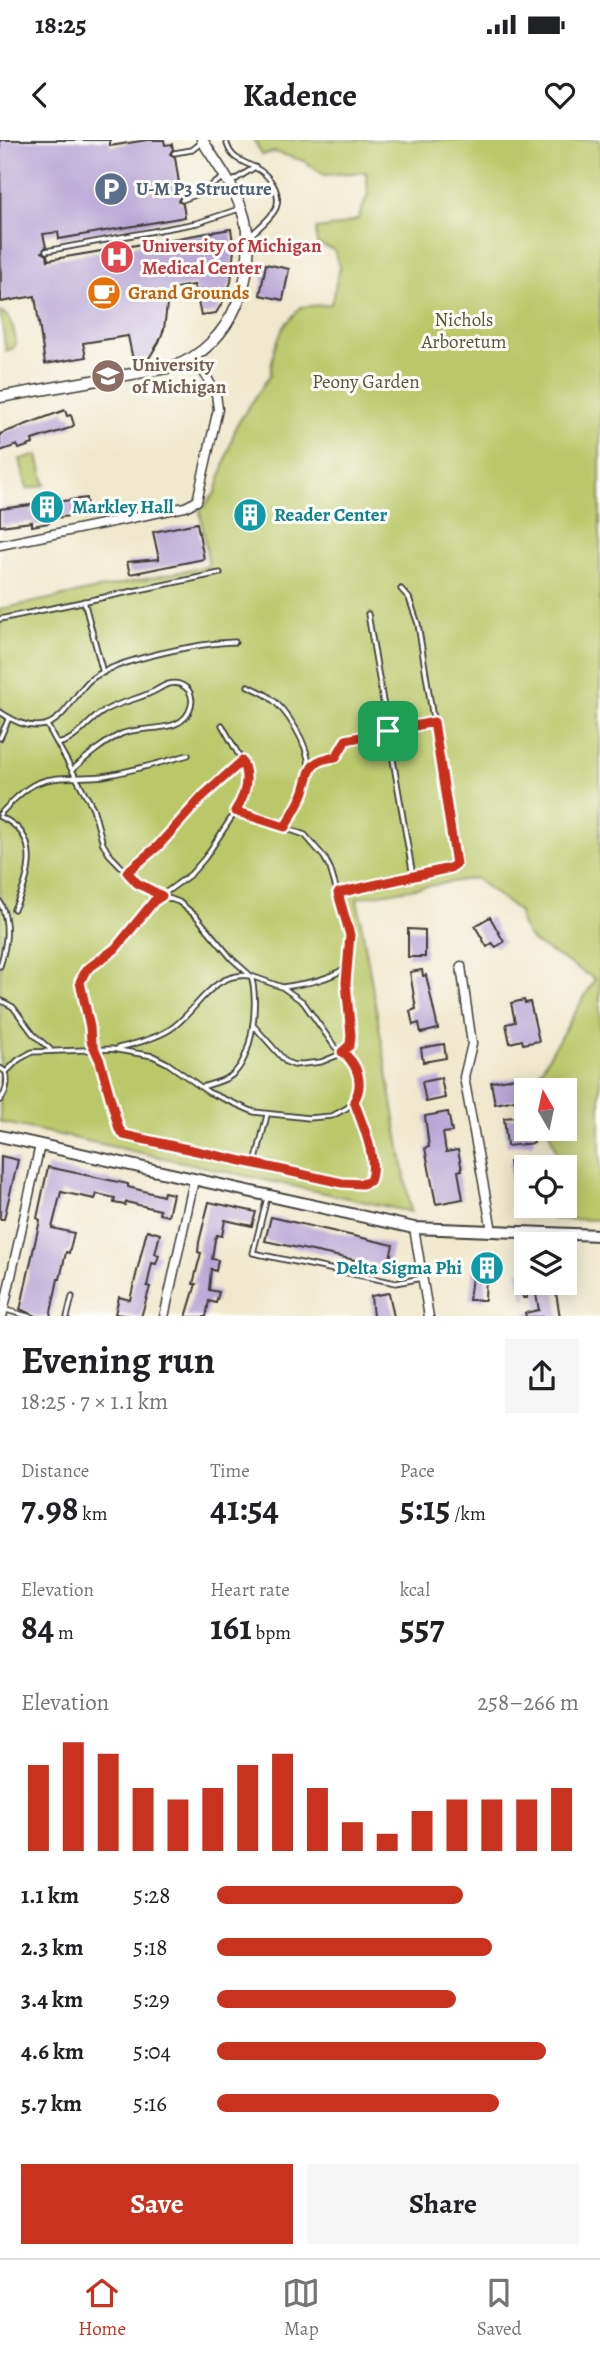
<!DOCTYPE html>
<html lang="en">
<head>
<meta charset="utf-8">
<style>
	:root { --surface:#fff; --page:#f6f6f6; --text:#202124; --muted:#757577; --line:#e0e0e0; --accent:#c8321e }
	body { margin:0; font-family:Alegreya,serif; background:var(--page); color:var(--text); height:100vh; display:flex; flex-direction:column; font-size:26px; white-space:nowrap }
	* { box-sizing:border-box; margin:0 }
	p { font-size:23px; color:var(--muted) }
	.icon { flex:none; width:38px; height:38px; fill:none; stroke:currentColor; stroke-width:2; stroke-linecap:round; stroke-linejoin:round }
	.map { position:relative; height:1176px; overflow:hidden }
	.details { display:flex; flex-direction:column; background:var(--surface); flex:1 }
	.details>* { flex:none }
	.needle { width:46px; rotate:351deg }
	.fabs { position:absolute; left:514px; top:938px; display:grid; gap:14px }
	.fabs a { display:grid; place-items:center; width:63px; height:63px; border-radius:0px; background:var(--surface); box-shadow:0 4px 18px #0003; font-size:35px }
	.pin { position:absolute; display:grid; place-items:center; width:60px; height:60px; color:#fff; margin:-30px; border-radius:14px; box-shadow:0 4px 10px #0006 }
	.round { display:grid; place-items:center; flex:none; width:74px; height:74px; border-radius:0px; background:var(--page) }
	.summary { display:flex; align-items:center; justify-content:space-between; height:119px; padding:0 21px }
	h1 { font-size:38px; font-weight:700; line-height:52px }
	.stats { display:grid; grid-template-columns:repeat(3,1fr); gap:10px; height:119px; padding:7px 21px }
	.stats div { display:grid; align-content:center }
	.stats b { font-size:35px; font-weight:700 }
	.stats small { font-size:19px; font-weight:400 }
	.stats p { font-size:19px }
	.chart { height:196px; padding:14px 21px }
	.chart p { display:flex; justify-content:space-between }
	.chart svg { width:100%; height:126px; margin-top:7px; stroke:var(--accent); stroke-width:6 }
	.action { display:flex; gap:14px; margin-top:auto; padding:14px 21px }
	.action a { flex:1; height:80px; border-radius:0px; background:var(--accent); color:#fff; font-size:28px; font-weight:700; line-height:80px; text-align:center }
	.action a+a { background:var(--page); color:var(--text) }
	ul { padding:0 21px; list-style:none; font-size:23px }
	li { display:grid; grid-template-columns:112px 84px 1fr; align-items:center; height:52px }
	li i { height:18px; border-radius:9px; background:var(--accent) }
	.status { display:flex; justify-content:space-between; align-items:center; height:49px; padding:0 35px; background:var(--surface); direction:ltr }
	.status svg { height:19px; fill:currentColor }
	header { display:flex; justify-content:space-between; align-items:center; height:91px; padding:0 21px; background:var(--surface); font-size:32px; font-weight:700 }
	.tab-bar { display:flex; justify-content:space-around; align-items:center; height:98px; border-top:2px solid var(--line); background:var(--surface); font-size:19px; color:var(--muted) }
	.tab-bar a { display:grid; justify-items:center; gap:4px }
	.tab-bar .active { color:var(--accent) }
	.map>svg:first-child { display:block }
	.green { fill:#bbc86a; stroke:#6c7243; stroke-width:2 }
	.building { fill:#b9a8d6 }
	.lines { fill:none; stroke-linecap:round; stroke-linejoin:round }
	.service-casing { stroke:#3c3b37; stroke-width:7 }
	.minor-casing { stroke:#3c3b37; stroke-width:11 }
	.tertiary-casing { stroke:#3c3b37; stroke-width:13 }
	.secondary-casing { stroke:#3c3b37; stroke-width:14 }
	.service { stroke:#fff; stroke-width:3.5 }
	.minor { stroke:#fff; stroke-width:8 }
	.tertiary { stroke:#fff; stroke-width:10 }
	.secondary { stroke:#fff; stroke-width:10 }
	.route-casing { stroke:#fff; stroke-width:14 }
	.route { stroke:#c8321e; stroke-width:9 }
	.labels { text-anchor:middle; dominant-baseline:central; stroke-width:6; stroke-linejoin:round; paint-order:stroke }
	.service-label { font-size:19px; font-weight:bold; fill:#4e5e75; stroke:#fdfcf7; text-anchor:start }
	.health-label { font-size:19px; font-weight:bold; fill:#be3a42; stroke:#fdfcf7; text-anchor:start }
	.food-label { font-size:19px; font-weight:bold; fill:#c56008; stroke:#fdfcf7; text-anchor:start }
	.park-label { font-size:19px; fill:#545837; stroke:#fdfcf7 }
	.education-label { font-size:19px; font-weight:bold; fill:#785e54; stroke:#fdfcf7; text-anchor:start }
	.culture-label { font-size:19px; font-weight:bold; fill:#0d838f; stroke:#fdfcf7; text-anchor:start }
</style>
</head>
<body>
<div class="status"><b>18:25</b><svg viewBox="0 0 49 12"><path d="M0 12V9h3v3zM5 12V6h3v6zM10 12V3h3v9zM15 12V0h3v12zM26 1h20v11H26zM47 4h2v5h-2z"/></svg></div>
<header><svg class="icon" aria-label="back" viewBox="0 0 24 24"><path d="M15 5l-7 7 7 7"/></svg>Kadence<svg class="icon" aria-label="heart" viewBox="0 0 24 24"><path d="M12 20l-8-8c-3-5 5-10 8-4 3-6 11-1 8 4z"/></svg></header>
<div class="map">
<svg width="600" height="1177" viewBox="0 0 600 1177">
	<rect width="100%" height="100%" fill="#fdfcf7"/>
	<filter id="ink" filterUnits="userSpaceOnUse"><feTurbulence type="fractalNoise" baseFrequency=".0143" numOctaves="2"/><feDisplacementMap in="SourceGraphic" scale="14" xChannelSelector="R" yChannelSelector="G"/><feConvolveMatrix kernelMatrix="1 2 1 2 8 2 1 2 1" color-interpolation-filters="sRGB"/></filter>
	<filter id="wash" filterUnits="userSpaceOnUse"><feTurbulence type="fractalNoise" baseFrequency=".00686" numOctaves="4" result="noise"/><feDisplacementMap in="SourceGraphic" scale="28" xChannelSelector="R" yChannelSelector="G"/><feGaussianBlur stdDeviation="1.57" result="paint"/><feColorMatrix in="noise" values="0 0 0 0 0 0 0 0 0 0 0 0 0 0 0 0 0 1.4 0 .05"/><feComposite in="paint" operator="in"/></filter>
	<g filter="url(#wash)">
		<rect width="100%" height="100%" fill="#f0e8cd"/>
		<g class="green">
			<polygon points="254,0 600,0 600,1080 553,1079 554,1066 565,1066 565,1027 555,1027 556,1011 548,989 565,989 565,950 534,950 532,945 595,839 531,800 521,784 519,772 475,738 357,758 411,1072 0,982 0,469 209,426 200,371 216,352 236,286 270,235 274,209 284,186 301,167 331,164 340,127 334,110 317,104 316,89 338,86 358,79 368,54 366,32 324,35 304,21 275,12 262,15"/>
			<path d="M0,171c12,5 15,21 16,33l-4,5 -6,2z"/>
			<polygon points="38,315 45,345 27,349 20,319"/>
		</g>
		<g id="blocks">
			<g class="building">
				<polygon points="0,0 110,0 110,6 147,0 164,0 165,5 172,4 173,9 170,14 175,17 181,56 178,61 183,64 185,77 59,99 58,92 43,94 46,107 42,112 47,115 48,120 231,89 234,109 231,142 225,158 216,173 201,175 194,145 169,149 164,189 159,202 149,218 133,220 128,196 83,203 86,217 45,224 35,156 1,162"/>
				<polygon points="266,124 289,129 283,160 260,155"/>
				<polygon points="65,270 67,276 71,275 74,285 70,288 32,300 33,304 19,309 17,305 0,311 0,294"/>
				<polygon points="86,358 87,366 83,366 84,374 48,379 49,383 32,386 32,382 0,386 0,369"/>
				<polygon points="257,365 260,381 244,384 242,368"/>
				<polygon points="197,383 204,419 130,434 127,422 159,419 153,392"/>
				<polygon points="490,777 504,802 496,807 492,803 487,807 475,786"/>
				<polygon points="408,789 425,790 425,817 408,817"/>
				<polygon points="422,830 423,836 426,835 438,889 421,893 419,883 413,885 410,871 416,869 410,832"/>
				<polygon points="524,860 525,863 530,862 539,901 523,904 522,900 510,903 506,884 515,882 511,863"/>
				<polygon points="444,904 446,918 423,922 421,908"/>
				<polygon points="521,937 525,958 495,964 491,942"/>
				<polygon points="441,938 445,958 426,962 422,942"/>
				<polygon points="448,972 452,992 443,993 446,1012 458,1010 462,1030 458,1031 463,1059 436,1064 425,1008 429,1007 425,976"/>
				<polygon points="527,976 527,989 532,989 534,1003 507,1006 504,978"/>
				<polygon points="1,1016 18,1020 4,1079 0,1079"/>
				<polygon points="539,1017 541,1027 527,1027 527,1037 512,1039 509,1022"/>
				<polygon points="48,1027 128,1044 128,1047 163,1056 164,1052 173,1054 168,1076 159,1074 160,1070 126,1062 125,1065 114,1063 115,1058 97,1054 95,1059 61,1052 52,1088 74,1093 69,1113 66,1112 60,1139 58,1139 50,1177 37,1177 20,1169 21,1166 40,1080 37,1078"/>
				<polygon points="209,1062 256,1072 252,1086 225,1080 222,1096 217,1095 215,1099 212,1119 218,1120 216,1131 211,1129 209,1150 219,1152 216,1163 209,1161 206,1177 186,1177 196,1144 193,1144 201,1113 198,1112 199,1102"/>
				<polygon points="271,1077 393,1105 388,1127 265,1101"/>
				<polygon points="147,1090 160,1094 155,1114 159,1115 156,1124 152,1123 147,1146 150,1147 141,1177 115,1174 119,1157 130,1160"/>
				<polygon points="474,1121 501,1123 500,1135 486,1134 485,1160 469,1160"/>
				<polygon points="527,1130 527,1143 561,1143 563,1151 556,1153 560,1177 526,1177 525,1173 539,1170 535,1149 527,1150 527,1158 523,1158 518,1131"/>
				<polygon points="389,1153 394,1177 373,1177 371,1156"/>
			</g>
		</g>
	</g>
	<g filter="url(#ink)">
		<use href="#blocks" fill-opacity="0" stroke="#3c3b37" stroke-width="2"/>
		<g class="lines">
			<g class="service-casing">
				<g id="service">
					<path d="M226,0c4,19 14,20 30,28 13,7 26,24 20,40 -5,11 -18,20 -26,28"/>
					<polyline points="174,13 192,10 201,3"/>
					<polyline points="230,43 255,27"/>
					<polyline points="182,60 198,54 223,38"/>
					<polyline points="46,111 197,83 239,69"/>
					<polyline points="84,461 103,533"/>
					<polyline points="368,474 413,736"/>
					<polyline points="0,479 220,433"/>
					<path d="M248,546c7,3 14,6 20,10 19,14 40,47 41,71"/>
					<path d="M0,572c14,9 28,17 45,13 20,-5 30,-32 45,-45 26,-21 111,-37 145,-38"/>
					<path d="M222,585l24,43v15l-3,17 -38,58 -14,16 -37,27 -39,48 -29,21 -6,12 10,45 1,14 9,20 19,68 5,5 218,49 20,1 9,-3c8,-21 -10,-60 -17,-80"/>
					<polyline points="0,598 9,578"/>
					<path d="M58,604c20,-5 27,-20 43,-31 17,-12 40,-13 59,-25 8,-5 17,-7 25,-1 6,4 8,12 6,19 -7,30 -48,18 -70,28 -18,9 -33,22 -48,35"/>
					<polyline points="235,671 305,695 324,717 330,728 350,795 346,843 351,895 350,905 336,916 321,922 294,925 286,922 253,885"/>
					<path d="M0,674c10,-10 20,-22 33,-29 21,-11 47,-6 70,-9 29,-5 57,-13 85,-21"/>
					<path d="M0,677c42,17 31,59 14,92"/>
					<polyline points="285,687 304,651 309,629 318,621 339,615 346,600 434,581"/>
					<polyline points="127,732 158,706 203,656 242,621"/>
					<polyline points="338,753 450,728 456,724 418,484 409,458 401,449"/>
					<path d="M0,762c10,21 7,42 0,64"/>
					<path d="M283,847c24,-4 43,-6 64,-20"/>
					<polyline points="0,860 13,867 33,894 50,909"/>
					<path d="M118,908c17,-4 36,-9 51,-18 28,-17 42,-60 82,-54 8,24 2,82 -19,99 -7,6 -21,9 -30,12"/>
					<path d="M0,928l6,4c2,10 1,20 -6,28"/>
					<polyline points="6,932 18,920 32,912 112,909 153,916 167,923 208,952 254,972 309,978 332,976 347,968 359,953 358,934 353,920 335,907 303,862 282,847 251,836 232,819 196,776 179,762 149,751 137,743 109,714 103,704 93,668 47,585"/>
					<polyline points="255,1024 267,975"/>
					<polyline points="267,1058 253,1113 396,1143 422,1138"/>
					<polyline points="570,1096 571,1123"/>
					<polyline points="6,1170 31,1177"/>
					<polyline points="67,1177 72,1157"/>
				</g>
			</g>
			<g class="minor-casing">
				<g id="minor">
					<polyline points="0,405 185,367 197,361 218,269 216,254 195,216"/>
					<polyline points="461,826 472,904 464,937 492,1091"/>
					<polyline points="414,1088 429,1177"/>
					<polyline points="2,1177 40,1005"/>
					<polyline points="164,1177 194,1040"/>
				</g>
			</g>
			<g class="tertiary-casing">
				<path id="tertiary" d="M0,257l172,-30c61,-20 90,-98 70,-157 -9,-25 -26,-48 -40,-70"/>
			</g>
			<g class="secondary-casing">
				<polyline id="secondary" points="0,996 414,1088 600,1095"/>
			</g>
			<use href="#service" class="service"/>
			<use href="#minor" class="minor"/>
			<use href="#tertiary" class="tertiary"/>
			<use href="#secondary" class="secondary"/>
		</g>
	</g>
	<g class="lines" filter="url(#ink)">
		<g class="route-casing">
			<path id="route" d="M434,582l22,142 -6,4 -112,25 12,42 -4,48 5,52 -1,10 -8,7c15,11 23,31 12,49 7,20 25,59 16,80l-8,3 -20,-1 -218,-48 -5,-6 -19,-68 -9,-20 -1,-14 -10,-45 6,-12 29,-21 39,-48 8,-5 -25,-13 -10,-11 31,-26 45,-50 39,-35c8,17 3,35 -7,50l50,16c6,-11 15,-24 19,-36 7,-22 4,-31 32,-34l10,-17z"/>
		</g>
		<use href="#route" class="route"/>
	</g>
	<defs>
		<g id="parking-disc" transform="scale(1.75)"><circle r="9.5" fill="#5c6f8a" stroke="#fdfcf7"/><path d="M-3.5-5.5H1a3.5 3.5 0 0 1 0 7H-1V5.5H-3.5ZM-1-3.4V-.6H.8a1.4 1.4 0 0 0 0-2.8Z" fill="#fff"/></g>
		<g id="hospital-disc" transform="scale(1.75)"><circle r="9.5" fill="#e0444e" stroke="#fdfcf7"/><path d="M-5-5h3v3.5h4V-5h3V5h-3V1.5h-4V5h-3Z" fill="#fff"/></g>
		<g id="cafe-disc" transform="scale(1.75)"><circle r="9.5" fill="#e8710a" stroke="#fdfcf7"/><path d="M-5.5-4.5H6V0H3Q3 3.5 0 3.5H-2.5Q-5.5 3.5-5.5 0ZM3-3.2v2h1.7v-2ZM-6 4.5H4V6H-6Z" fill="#fff"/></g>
		<g id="university-disc" transform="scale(1.75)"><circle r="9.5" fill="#8d6e63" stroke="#fdfcf7"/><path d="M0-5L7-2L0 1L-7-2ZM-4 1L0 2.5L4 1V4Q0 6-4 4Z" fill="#fff"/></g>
		<g id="building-disc" transform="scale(1.75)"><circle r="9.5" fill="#0f9aa8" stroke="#fdfcf7"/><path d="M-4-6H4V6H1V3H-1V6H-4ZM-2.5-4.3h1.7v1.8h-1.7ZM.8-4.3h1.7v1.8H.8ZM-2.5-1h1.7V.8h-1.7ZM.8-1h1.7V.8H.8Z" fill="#fff"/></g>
	</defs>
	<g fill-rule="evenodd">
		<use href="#parking-disc" x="111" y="49"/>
		<use href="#hospital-disc" x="117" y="117"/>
		<use href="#cafe-disc" x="104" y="153"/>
		<use href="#university-disc" x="108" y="236"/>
		<use href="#building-disc" x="47" y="367"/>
		<use href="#building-disc" x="250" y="375"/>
		<use href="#building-disc" x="487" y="1128"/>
	</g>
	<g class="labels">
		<g class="service-label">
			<text x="136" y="49">U-M P3 Structure</text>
		</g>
		<g class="health-label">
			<text x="142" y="106">University of Michigan<tspan x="142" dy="22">Medical Center</tspan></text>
		</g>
		<g class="food-label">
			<text x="128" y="153">Grand Grounds</text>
		</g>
		<g class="park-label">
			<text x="464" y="180">Nichols<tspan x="464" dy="22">Arboretum</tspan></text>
			<text x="366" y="242">Peony Garden</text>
		</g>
		<g class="education-label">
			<text x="132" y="225">University<tspan x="132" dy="22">of Michigan</tspan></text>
		</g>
		<g class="culture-label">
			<text x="72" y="367">Markley Hall</text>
			<text x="274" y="375">Reader Center</text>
			<text x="462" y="1128" text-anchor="end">Delta Sigma Phi</text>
		</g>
	</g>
</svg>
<div class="fabs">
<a><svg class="needle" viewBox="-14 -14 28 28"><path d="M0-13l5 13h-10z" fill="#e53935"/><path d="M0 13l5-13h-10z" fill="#757577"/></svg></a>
<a><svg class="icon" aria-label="locate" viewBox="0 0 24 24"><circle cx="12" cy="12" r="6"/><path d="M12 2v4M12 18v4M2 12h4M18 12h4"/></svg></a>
<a><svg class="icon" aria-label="layers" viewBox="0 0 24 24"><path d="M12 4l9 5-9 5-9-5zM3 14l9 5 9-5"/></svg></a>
</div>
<div class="pin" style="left:388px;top:591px;background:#1e9e55"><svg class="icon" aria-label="arrive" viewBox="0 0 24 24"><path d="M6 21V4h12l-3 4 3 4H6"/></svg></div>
</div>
<section class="details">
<div class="summary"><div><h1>Evening run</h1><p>18:25 · 7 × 1.1 km</p></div><a class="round"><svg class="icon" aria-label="share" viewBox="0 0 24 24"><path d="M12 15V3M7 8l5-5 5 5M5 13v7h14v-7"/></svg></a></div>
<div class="stats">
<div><p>Distance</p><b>7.98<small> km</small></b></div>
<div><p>Time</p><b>41:54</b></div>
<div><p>Pace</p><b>5:15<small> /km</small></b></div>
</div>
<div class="stats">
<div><p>Elevation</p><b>84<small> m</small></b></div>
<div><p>Heart rate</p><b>161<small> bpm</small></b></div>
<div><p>kcal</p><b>557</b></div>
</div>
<div class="chart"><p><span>Elevation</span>258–266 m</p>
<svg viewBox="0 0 160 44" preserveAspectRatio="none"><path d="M5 44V14M15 44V6M25 44V10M35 44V22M45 44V26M55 44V22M65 44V14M75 44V10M85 44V22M95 44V34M105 44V38M115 44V30M125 44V26M135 44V26M145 44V26M155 44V22"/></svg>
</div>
<ul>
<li><b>1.1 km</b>5:28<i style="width:68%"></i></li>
<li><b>2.3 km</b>5:18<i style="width:76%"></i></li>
<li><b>3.4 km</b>5:29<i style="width:66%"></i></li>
<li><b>4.6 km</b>5:04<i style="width:91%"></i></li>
<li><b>5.7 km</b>5:16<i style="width:78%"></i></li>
</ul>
<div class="action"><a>Save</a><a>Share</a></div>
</section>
<nav class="tab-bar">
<a class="active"><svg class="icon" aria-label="home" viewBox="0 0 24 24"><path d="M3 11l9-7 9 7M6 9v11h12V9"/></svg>Home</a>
<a><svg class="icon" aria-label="map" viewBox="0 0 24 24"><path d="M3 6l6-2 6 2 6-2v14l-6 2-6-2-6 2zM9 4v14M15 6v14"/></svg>Map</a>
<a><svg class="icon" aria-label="saved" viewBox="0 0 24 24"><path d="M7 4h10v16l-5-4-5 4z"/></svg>Saved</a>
</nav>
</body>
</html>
